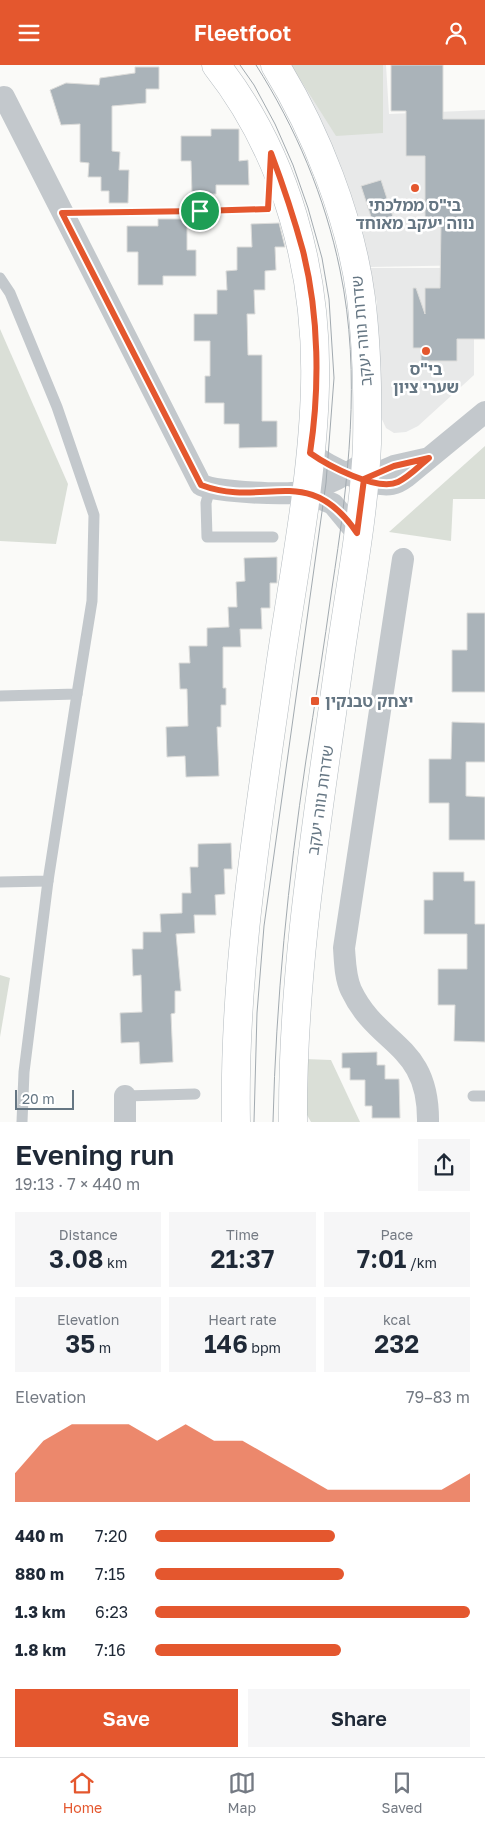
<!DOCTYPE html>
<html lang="en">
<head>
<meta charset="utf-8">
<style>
	:root { --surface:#fff; --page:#f6f6f7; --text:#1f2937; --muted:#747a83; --line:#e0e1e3; --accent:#e4572e }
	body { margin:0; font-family:"Golos Text","Noto Sans Hebrew",sans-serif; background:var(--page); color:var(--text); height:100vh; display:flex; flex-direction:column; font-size:19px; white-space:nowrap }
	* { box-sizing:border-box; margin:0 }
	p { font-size:16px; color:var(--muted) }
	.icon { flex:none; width:28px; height:28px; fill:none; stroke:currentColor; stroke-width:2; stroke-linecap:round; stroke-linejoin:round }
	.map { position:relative; height:1057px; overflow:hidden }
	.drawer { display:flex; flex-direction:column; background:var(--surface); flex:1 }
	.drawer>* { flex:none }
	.scale { position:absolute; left:15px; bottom:12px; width:59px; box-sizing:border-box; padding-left:5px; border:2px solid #657683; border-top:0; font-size:14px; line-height:18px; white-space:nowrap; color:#657683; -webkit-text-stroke:4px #fff; paint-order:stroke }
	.pin { position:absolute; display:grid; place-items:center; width:42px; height:42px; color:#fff; margin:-21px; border:2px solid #fff; border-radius:50%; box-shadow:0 1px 5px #0007 }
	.round { display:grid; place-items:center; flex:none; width:52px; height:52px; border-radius:0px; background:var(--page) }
	.head { display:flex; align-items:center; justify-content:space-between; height:85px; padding:0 15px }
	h1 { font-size:28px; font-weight:600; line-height:38px }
	.metrics { display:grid; grid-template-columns:repeat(3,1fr); gap:8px; height:85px; padding:5px 15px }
	.metrics div { display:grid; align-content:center; border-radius:0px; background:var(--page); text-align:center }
	.metrics b { font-size:25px; font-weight:600 }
	.metrics small { font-size:14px; font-weight:400 }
	.metrics p { font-size:14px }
	.chart { height:140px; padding:10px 15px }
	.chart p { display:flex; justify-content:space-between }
	.chart svg { width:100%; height:90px; margin-top:5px; fill:var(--accent); opacity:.7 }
	.primary-button { display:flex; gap:10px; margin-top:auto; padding:10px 15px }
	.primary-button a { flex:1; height:58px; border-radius:0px; background:var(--accent); color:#fff; font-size:20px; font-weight:600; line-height:58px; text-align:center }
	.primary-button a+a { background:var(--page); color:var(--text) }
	ul { padding:0 15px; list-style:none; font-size:16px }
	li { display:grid; grid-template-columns:80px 60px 1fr; align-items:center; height:38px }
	li i { height:12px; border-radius:6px; background:var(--accent) }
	header { display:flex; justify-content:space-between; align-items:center; height:65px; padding:0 15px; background:var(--accent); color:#fff; font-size:22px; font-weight:600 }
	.menu { display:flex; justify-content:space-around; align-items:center; height:70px; border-top:1px solid var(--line); background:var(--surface); font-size:14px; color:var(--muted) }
	.menu a { display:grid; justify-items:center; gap:2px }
	.menu .on { color:var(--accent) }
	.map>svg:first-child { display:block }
	.built { fill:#e8e9e9 }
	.green { fill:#dadfd7 }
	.building { fill:#aab3b9; stroke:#dcdcda }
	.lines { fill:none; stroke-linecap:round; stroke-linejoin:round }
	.secondary-casing { stroke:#b3babf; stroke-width:29 }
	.path { stroke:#bbbfc2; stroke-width:3; stroke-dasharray:2.5 2.5; stroke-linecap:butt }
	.lane { stroke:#c3c8cc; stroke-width:11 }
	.street { stroke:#c3c8cc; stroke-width:22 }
	.secondary { stroke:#fff; stroke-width:28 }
	.tram { stroke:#a2aab0; stroke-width:1 }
	.route-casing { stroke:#fff; stroke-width:10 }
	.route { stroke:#e4572e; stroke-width:6 }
	.poi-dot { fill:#e4572e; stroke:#fff; stroke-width:2 }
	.labels { text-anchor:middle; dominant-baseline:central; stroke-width:5; stroke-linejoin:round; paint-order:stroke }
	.poi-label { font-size:16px; font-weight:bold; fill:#657683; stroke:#fff }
	.street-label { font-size:16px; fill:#657683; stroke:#fff }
</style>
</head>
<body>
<header><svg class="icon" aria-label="menu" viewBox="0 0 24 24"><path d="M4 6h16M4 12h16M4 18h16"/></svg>Fleetfoot<svg class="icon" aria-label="person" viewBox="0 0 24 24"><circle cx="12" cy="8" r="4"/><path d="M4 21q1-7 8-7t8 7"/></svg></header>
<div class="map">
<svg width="485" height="1057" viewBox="0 0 485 1057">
	<rect width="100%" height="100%" fill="#fafaf8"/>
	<g class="built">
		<polygon points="288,0 386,0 389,49 485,45 485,177 476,200 370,202 355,144"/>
		<polygon points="369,203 474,203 474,310 418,361 406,367 394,368 386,363 380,350 377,333 377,238"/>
	</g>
	<g class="green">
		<polygon points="291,0 383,0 383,68 336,71"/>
		<polygon points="0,264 68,419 56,479 0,476"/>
		<polygon points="485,381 485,434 453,434 451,476 389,467"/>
		<polygon points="0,910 10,913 0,972"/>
		<polygon points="305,994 331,995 360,1057 311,1057 307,1050"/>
	</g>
	<g class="building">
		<polygon points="391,0 443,0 443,54 485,54 485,274 457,274 457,296 421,296 421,283 413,283 413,223 416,223 425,249 425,223 440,223 441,159 425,159 425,91 406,91 406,46 391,46"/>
		<polygon points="135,2 159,2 159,24 146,24 146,38 112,41 112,86 120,87 119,105 129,105 128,138 109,138 109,126 101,126 101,112 88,112 89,98 80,97 80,59 61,60 50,25 66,18 99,20 100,13 135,8"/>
		<polygon points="211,64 239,64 239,96 248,95 249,120 216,120 216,129 192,129 191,96 181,96 181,71 211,71"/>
		<polygon points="381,115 394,155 374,161 361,121"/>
		<polygon points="158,154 187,154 187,185 196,185 196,211 163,211 163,220 138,220 138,187 127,187 127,161 158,161"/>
		<polygon points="279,158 285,182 275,182 276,205 265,206 265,225 254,225 255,249 247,249 248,290 262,290 262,356 277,356 277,382 239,383 239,359 224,359 224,338 205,338 205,311 210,311 210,276 194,276 194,249 217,249 217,225 227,225 226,206 237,205 237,182 252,182 251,159"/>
		<polygon points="277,492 277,518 270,518 270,543 261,543 262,564 240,564 241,582 223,582 223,623 226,623 226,640 221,640 221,662 217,662 219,711 186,712 185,691 167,692 166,662 188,661 187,624 180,624 179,598 190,598 189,581 207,581 207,563 229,562 228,542 237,542 236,517 245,516 244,493"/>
		<polygon points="467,548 485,548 485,627 452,627 452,585 467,585"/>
		<polygon points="452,657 485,658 485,697 466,697 466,731 485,732 485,775 449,775 449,738 429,738 429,694 451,694"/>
		<polygon points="231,778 232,804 224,804 225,829 215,830 216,850 194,850 195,868 176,869 181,926 175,926 175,948 171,949 173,997 140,999 139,977 121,978 120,948 142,947 141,910 133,911 132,884 143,884 143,867 161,867 160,849 182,848 182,828 191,828 190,802 198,802 198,779"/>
		<polygon points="433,807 464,807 464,816 475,816 475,859 485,859 485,977 454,976 455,940 438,940 438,904 467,904 467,869 424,869 424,835 433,835"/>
		<polygon points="377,987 377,1000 385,1000 385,1014 399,1014 400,1053 372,1053 372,1041 365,1041 365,1015 350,1015 350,1003 342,1003 342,988"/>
	</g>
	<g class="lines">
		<g class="secondary-casing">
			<g id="secondary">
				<path d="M216,0c71,90 102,208 99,321 -2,92 -22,190 -35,281 -21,151 -47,302 -44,455"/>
				<path d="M275,0c41,66 76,155 86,233 6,48 7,97 6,146 -3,73 -18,147 -28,220 -21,152 -47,304 -46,458"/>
			</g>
		</g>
		<polyline class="path" points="85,148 267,144"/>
		<g class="lane">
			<polyline points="0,213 10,228 57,342 94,450 92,536 77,629 0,631"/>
			<polyline points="210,423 206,438 207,472 273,472"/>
			<polyline points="0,817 48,816 77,629"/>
			<polyline points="125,1031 195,1029"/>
			<polyline points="473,1031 485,1031"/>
			<polyline points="22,1057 24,1007 48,816"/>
		</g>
		<g class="street">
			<path d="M4,32l197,388c18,7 87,11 106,6 20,-6 41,-17 58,-29"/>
			<path d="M310,388c18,13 60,35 82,31 5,-1 10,-4 14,-7l79,-65"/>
			<polyline points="359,416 394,401 425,394"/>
			<polyline points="305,427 333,439 357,468"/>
			<path d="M403,494l-59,389c1,13 1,29 7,42 27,57 78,53 77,132"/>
			<polyline points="125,1031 125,1057"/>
		</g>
		<use href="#secondary" class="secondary"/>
		<g class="tram">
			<polyline points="240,0 254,20 275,59 293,100 308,143 322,193 329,234 334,313 326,418 264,861 257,948 254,1057"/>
			<path d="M256,0c40,63 69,132 84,205 22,106 8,213 -8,318 -8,58 -17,115 -26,172 -18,121 -30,240 -33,362"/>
		</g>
	</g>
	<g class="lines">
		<g class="route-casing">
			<path id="route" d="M200,146l-138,2 139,272c64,24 107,-24 156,48l7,-54 30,-13 35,-8c-10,8 -20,19 -31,24 -21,10 -71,-17 -88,-29 10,-65 9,-138 -7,-202 -9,-33 -20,-66 -32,-98l-3,56 -68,2"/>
		</g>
		<use href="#route" class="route"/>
	</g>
	<g class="poi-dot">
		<circle cx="415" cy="123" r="5"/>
		<circle cx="426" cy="286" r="5"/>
		<rect x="310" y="631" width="10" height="10" rx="2.5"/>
	</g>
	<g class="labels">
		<g class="poi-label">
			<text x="415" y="140">בי"ס ממלכתי<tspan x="415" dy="18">נווה יעקב מאוחד</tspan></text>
			<text x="426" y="304">בי"ס<tspan x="426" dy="18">שערי ציון</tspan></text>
			<text x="325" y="636" text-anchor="start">יצחק טבנקין</text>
		</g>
		<g class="street-label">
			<text transform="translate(361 266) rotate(-95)">שדרות נווה יעקב</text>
			<text transform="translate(320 735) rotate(-82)">שדרות נווה יעקב</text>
		</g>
	</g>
</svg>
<div class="scale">20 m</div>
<div class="pin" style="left:200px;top:146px;background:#1e9e55"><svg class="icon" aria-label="arrive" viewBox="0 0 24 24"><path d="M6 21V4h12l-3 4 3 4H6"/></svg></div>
</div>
<section class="drawer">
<div class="head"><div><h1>Evening run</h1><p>19:13 · 7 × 440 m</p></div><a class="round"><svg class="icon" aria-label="share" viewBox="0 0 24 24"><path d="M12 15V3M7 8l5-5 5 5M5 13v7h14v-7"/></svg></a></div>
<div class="metrics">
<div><p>Distance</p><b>3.08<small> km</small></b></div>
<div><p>Time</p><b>21:37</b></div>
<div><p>Pace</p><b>7:01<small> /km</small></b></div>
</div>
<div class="metrics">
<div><p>Elevation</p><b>35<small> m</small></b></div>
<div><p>Heart rate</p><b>146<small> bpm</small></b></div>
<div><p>kcal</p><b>232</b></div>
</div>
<div class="chart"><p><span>Elevation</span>79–83 m</p>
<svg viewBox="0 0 160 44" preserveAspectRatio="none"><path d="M0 44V30L10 14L20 6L30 6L40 6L50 14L60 6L70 14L80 14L90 22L100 30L110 38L120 38L130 38L140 38L150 38L160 30V44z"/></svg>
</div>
<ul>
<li><b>440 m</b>7:20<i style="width:57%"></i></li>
<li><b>880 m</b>7:15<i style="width:60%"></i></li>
<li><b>1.3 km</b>6:23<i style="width:100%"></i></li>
<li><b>1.8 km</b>7:16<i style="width:59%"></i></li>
</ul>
<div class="primary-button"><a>Save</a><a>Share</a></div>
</section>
<nav class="menu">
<a class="on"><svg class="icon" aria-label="home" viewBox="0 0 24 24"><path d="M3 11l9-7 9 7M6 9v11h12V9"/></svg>Home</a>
<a><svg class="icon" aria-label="map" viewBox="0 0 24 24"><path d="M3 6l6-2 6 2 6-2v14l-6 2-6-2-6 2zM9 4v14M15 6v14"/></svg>Map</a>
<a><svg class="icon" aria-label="saved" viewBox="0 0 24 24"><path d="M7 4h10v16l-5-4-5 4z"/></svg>Saved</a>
</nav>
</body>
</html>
